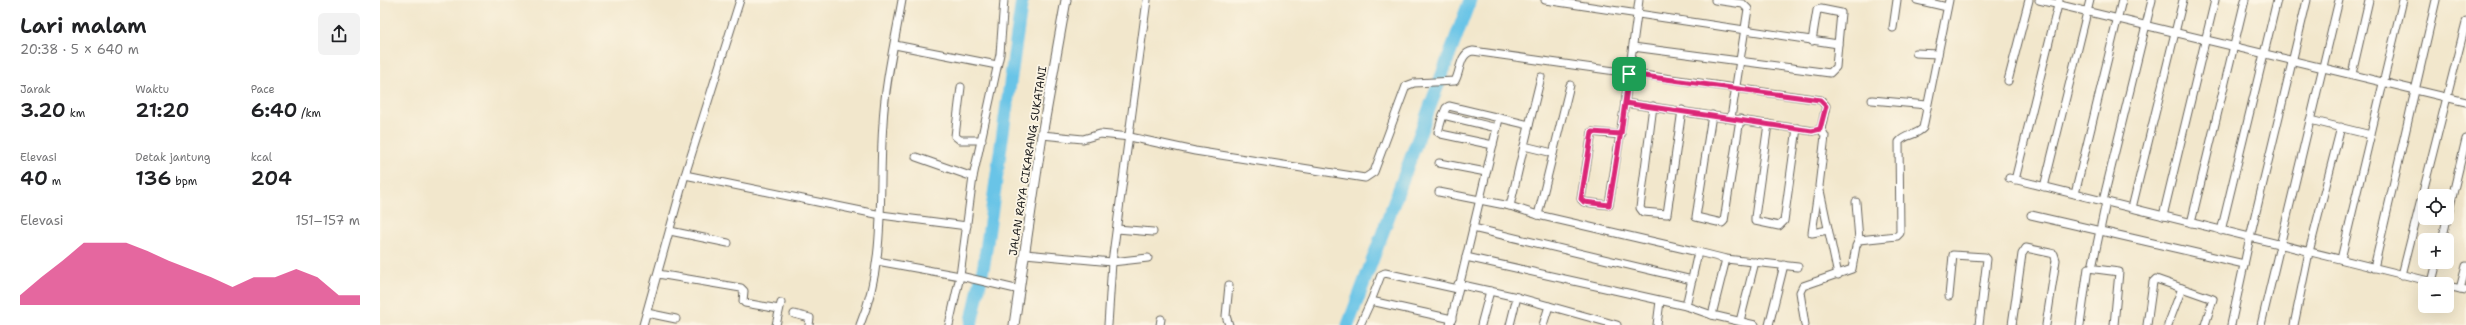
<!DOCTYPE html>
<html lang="id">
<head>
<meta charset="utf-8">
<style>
	:root { --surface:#fff; --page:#f2f2f2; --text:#202124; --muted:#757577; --accent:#db2777 }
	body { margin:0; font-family:"Shantell Sans",sans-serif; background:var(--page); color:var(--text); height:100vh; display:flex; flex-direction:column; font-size:15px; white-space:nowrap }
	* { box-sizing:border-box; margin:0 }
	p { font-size:13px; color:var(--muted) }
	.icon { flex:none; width:22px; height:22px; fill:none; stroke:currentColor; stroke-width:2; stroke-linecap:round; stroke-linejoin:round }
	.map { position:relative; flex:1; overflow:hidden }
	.sheet { display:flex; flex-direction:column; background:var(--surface); width:380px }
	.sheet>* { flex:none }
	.fabs { position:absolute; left:2038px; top:189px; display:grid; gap:8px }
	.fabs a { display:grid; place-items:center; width:36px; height:36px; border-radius:6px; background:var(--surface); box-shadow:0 4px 16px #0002; font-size:20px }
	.pin { position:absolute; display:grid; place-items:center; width:34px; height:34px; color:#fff; margin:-17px; border-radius:8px; box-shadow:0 2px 6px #0006 }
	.round { display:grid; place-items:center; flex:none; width:42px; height:42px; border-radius:6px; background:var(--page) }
	.summary { display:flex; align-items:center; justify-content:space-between; height:68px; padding:0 20px }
	h1 { font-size:22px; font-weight:600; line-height:30px }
	.figures { display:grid; grid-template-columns:repeat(3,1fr); gap:6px; height:68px; padding:4px 20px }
	.figures div { display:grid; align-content:center }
	.figures b { font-size:20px; font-weight:600 }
	.figures small { font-size:11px; font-weight:400 }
	.figures p { font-size:11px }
	.chart { height:112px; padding:8px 20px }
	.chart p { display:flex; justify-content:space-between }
	.chart svg { width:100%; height:72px; margin-top:4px; fill:var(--accent); opacity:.7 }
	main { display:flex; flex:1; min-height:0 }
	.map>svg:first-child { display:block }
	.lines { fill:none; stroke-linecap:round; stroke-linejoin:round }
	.river { stroke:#69c4e7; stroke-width:13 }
	.minor-casing { stroke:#67635a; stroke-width:9 }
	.secondary-casing { stroke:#67635a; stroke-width:11 }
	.minor { stroke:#fff; stroke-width:7 }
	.secondary { stroke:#fff; stroke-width:9 }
	.route-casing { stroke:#fff; stroke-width:8 }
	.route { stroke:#db2777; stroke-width:5 }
	.labels { text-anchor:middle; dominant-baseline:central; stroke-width:3.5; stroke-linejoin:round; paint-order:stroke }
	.street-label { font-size:11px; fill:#1c1c1c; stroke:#fcf5e5 }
</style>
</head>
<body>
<main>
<section class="sheet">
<div class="summary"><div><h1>Lari malam</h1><p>20:38 · 5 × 640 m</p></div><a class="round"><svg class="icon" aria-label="share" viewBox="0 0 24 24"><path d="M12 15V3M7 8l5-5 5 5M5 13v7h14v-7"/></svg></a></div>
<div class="figures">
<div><p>Jarak</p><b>3.20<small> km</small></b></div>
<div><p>Waktu</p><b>21:20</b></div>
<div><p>Pace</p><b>6:40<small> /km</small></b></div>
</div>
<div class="figures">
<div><p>Elevasi</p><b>40<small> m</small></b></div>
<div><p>Detak jantung</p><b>136<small> bpm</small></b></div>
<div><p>kcal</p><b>204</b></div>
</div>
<div class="chart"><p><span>Elevasi</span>151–157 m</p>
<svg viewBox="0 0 160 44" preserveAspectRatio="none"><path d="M0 44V38L10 27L20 17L30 6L40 6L50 6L60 11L70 17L80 22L90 27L100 33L110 27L120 27L130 22L140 27L150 38L160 38V44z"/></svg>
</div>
</section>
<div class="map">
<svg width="2086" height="325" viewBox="0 0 2086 325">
	<rect width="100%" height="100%" fill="#fcf5e5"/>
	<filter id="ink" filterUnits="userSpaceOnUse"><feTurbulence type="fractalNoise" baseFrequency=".025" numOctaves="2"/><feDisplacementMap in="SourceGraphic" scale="8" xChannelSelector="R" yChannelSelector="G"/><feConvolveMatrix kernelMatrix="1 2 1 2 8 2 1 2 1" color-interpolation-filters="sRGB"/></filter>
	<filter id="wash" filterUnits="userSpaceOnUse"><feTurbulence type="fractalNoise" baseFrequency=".012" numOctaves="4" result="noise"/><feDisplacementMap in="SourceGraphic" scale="16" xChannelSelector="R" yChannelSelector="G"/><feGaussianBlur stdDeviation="0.9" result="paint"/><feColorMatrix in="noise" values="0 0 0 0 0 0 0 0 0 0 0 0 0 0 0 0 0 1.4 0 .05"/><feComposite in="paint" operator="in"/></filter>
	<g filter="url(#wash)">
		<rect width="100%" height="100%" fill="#f2e7cc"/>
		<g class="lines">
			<g class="river">
				<polyline points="591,325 604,264 642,0"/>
				<polyline points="968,325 1090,0"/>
			</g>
		</g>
	</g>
	<g filter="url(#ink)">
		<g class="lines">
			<g class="minor-casing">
				<g id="minor">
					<polyline points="1165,0 1458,44 1461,13 1441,9 1437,10 1432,41"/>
					<polyline points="1335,0 1363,4 1368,9 1351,118"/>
					<polyline points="1537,0 1567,7"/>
					<polyline points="1659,0 2086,102"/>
					<polyline points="1513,28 1517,0"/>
					<polyline points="515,45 617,65"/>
					<polyline points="1253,47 1450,73 1456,67 1458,44"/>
					<polyline points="1536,53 1558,54"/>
					<polyline points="1972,74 1989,0"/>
					<polyline points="1161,77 1144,146 1173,153"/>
					<polyline points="1628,81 1649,0"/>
					<polyline points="581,87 575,136 580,140 602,140"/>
					<polyline points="1492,100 1547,105"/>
					<polyline points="1273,106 1260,208 1263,212 1287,214 1302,110"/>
					<polyline points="1063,115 1066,108 1069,106 1149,125"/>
					<polyline points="1332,115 1316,217 1342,223 1344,221 1360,119"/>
					<polyline points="1930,120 1991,135"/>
					<polyline points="1388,124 1375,217 1375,221 1399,226 1404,221 1417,128"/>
					<polyline points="1441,129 1445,136 1439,186 1458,275"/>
					<path d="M662,135l41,4 17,-5 30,3 65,14 170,27 9,-6 32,-86 8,-3 41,-2c6,-10 4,-28 18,-30l348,49 5,6 -5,23 -8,2 -188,-28 14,-103"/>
					<polyline points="1241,135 1212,132 1201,199 1204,202 1229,205 1245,103"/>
					<polyline points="1113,145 1061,134 1058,132 1063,115 1117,128"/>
					<polyline points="536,157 593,177"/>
					<polyline points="1059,163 1106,172"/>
					<polyline points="305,175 501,215 587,226"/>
					<polyline points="1629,178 2061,284"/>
					<polyline points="1635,180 1679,1"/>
					<polyline points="1664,187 1710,0"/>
					<polyline points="1059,192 1130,206 1158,215 1318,252 1306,306"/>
					<polyline points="1438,192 1432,233 1448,230"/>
					<polyline points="1695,194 1742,0"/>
					<polyline points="1723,201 1772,0"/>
					<polyline points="1476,202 1479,240"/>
					<polyline points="1130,206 1144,146"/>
					<polyline points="1752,208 1803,0"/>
					<polyline points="1158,215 1190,85"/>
					<polyline points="1651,215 1864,264"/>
					<polyline points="1783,216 1835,0"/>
					<polyline points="1811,223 1865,0"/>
					<polyline points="1093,228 1312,280"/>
					<polyline points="737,229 773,232"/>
					<polyline points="290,231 348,243"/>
					<polyline points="1841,231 1897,0"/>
					<polyline points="2062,240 2086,139"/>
					<polyline points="1318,252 1346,259 1418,267"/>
					<polyline points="645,254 732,262 768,258"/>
					<polyline points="1086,257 1306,306 1332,315 1375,325"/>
					<polyline points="1961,259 2023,0"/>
					<polyline points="497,261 580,276 640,290"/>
					<polyline points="1712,268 1726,202"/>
					<polyline points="1994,268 2056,0"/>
					<polyline points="278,274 361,288 364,291 363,301 365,303 399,309"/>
					<polyline points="2022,275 2086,22"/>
					<polyline points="2052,282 2057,262"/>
					<polyline points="1078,284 1137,297 1237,325"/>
					<polyline points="849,285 846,316 849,325"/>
					<polyline points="2067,286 2086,290"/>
					<polyline points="2080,289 2086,266"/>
					<polyline points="1569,296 1573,255 1605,257 1607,259 1599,325"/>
					<polyline points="991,301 1001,275 1005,273 1078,289"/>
					<polyline points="267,313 296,319"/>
					<polyline points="414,314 430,318 429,325"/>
					<polyline points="1332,315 1346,259"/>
					<polyline points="1360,321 1375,262"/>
					<polyline points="263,325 305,175 360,0"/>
					<polyline points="396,325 401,303"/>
					<path d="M480,325c27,-65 18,-134 23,-202 2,-41 12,-82 19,-123"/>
					<polyline points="569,325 580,276 593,177 620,54 624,0"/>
					<polyline points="728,325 732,262 767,0"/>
					<polyline points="780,325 781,319"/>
					<polyline points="980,325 991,301 1072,319"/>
					<polyline points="1070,325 1119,119"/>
					<polyline points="1101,325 1110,291"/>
					<polyline points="1130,325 1137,297"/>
					<polyline points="1163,325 1169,306"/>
					<polyline points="1277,325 1280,301"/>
					<polyline points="1389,325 1404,265"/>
					<path d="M1425,325l-5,-33 3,-6 49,-17 4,-23 3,-6 38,-4 3,-3 -1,-91c6,-8 17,-6 24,-14l26,-128"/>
					<polyline points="1632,325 1642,254 1646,248 1670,253 1674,254 1676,260 1666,325"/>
					<polyline points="1700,325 1708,268 1739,272 1734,325"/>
					<polyline points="1767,325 1773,282 1776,279 1833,299 1825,325"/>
					<polyline points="1788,325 1802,288"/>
					<polyline points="1851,325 1870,237 1927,0"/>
					<polyline points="1881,325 1959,0"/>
					<polyline points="1914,325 1929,252 1961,127"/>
				</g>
			</g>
			<g class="secondary-casing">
				<polyline id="secondary" points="634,325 662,135 686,0"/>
			</g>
			<use href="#minor" class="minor"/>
			<use href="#secondary" class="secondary"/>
		</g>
	</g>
	<g class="lines" filter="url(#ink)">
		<g class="route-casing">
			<path id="route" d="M1249,74c-6,44 -12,87 -20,131l-25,-3 -3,-3 11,-67 29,2 4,-31 187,28 8,-2 6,-23 -6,-6 -191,-26"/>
		</g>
		<use href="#route" class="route"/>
	</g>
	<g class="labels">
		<g class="street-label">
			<text transform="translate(648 161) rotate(-81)">JALAN RAYA CIKARANG SUKATANI</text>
		</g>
	</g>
</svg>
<div class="fabs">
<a><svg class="icon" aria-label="locate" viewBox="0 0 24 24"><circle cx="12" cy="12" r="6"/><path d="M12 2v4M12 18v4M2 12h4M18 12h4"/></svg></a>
<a>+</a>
<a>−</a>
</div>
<div class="pin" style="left:1249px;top:74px;background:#1e9e55"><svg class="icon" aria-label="arrive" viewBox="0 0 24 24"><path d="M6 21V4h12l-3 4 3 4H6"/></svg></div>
</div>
</main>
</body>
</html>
